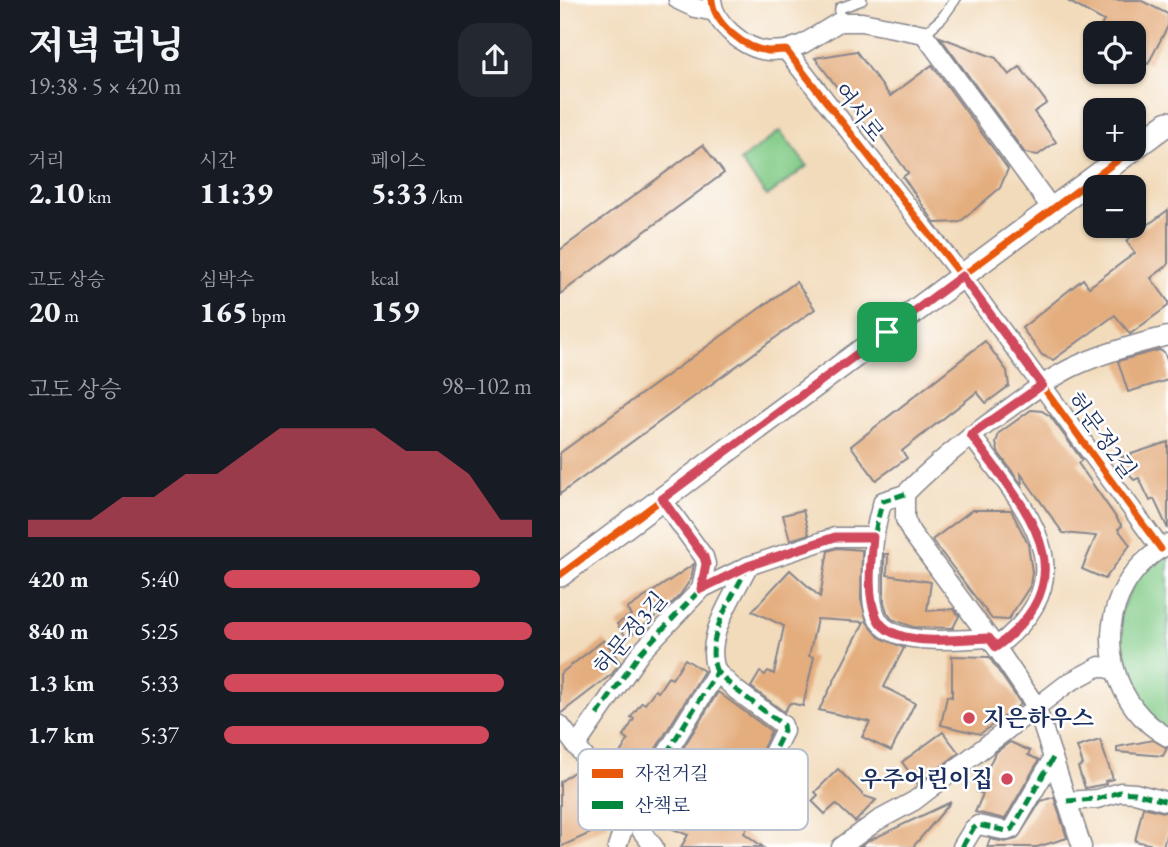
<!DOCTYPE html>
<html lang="ko">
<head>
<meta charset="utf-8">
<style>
	:root { --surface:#171b24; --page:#242831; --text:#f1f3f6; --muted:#9ea1a6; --accent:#d1495b }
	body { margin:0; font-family:"EB Garamond","Noto Serif KR",serif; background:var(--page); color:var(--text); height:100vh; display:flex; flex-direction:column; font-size:26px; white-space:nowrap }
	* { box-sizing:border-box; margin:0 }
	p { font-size:23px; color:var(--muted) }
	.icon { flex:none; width:38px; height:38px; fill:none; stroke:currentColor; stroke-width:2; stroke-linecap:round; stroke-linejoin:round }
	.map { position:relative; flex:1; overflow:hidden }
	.panel { display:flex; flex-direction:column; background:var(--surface); width:560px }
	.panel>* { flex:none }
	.buttons { position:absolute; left:523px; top:21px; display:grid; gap:14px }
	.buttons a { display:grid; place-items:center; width:63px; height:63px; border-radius:14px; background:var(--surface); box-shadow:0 2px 5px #0004; font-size:35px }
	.pin { position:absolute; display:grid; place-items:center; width:60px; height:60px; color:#fff; margin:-30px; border-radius:14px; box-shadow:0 4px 10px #0006 }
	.round { display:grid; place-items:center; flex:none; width:74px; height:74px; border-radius:21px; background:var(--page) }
	.summary { display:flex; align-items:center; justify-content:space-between; height:119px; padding:0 28px }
	h1 { font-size:38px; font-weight:800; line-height:52px }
	.stats { display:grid; grid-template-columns:repeat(3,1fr); gap:10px; height:119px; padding:7px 28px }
	.stats div { display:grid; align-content:center }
	.stats b { font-size:30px; font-weight:800 }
	.stats small { font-size:19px; font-weight:400 }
	.stats p { font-size:19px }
	.chart { height:196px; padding:14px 28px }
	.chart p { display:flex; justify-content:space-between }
	.chart svg { width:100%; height:126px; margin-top:7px; fill:var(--accent); opacity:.7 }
	ul { padding:0 28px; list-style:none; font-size:23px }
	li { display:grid; grid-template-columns:112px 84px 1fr; align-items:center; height:52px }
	li i { height:18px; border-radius:9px; background:var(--accent) }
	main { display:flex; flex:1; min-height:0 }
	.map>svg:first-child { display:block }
	.green { fill:#82cb87; stroke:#4e7d72; stroke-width:2 }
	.building { fill:#e4ad7e }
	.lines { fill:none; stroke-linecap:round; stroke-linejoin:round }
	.lane-casing { stroke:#86858c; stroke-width:12 }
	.street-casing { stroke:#86858c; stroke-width:21 }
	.secondary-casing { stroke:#86858c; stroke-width:26 }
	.lane { stroke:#fff; stroke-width:9 }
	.street { stroke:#fff; stroke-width:18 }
	.secondary { stroke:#fff; stroke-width:23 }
	.quiet { stroke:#00873e; stroke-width:5; stroke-dasharray:10 5; stroke-linecap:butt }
	.cycleway-casing { stroke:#fff; stroke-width:11 }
	.cycleway { stroke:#e8590c; stroke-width:7 }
	.route-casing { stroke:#fff; stroke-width:14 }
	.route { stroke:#d1495b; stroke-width:9 }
	.poi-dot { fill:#d1495b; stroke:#fff; stroke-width:2.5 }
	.labels { text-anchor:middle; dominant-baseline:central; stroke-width:5; stroke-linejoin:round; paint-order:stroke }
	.street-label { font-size:23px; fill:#1b2f5e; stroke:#fff }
	.poi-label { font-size:23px; font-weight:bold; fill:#1b2f5e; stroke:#fff; text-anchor:start }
	.key { fill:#fff; stroke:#bbc1cf; stroke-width:2 }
	.key-label { font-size:19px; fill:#1b2f5e }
</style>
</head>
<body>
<main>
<section class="panel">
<div class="summary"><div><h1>저녁 러닝</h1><p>19:38 · 5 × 420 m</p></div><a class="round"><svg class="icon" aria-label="share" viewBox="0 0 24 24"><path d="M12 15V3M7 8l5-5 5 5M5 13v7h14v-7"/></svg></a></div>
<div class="stats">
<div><p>거리</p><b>2.10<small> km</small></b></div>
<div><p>시간</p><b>11:39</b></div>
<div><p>페이스</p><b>5:33<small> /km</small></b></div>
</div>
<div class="stats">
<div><p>고도 상승</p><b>20<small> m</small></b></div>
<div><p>심박수</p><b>165<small> bpm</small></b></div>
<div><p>kcal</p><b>159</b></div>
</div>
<div class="chart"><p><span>고도 상승</span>98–102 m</p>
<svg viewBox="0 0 160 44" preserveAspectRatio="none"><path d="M0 44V38L10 38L20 38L30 30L40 30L50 22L60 22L70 14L80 6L90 6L100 6L110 6L120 14L130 14L140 22L150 38L160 38V44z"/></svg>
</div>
<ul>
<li><b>420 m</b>5:40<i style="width:83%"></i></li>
<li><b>840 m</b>5:25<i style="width:100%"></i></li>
<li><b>1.3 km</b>5:33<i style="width:91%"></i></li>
<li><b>1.7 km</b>5:37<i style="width:86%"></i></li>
</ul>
</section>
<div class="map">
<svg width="608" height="847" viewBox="0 0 608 847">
	<rect width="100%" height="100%" fill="#fff"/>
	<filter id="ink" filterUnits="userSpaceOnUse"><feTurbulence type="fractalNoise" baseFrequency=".0143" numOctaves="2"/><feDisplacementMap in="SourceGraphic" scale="14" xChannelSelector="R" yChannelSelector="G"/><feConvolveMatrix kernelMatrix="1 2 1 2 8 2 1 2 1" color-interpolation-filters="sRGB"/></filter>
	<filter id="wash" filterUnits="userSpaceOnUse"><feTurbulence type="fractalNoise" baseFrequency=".00686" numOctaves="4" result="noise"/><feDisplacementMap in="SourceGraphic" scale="28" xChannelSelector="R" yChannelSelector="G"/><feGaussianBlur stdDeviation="1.57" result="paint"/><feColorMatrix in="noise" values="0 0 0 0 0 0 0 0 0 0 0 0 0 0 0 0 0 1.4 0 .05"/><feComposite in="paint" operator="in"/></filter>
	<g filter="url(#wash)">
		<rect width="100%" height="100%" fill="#f2dbbb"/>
		<g class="green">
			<polygon points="220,131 247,166 207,196 180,161"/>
			<polygon points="608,546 608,734 561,681 554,625 581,567"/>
		</g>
		<g id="blocks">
			<g class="building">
				<polygon points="506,0 580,0 608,14 608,26 588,64 574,57 574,33 537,33 544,21"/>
				<polygon points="380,37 436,58 449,75 460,67 487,103 474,112 496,142 478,155 465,153"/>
				<polygon points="296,51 330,96 372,65 448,169 440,188 400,222 375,223 343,177 348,173 314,126 309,130 255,58"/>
				<polygon points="143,145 164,173 0,294 0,250"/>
				<polygon points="608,210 608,265 591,278 608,301 608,306 570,334 555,315 493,360 482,355 462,328 523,279 529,287 575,253 566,241"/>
				<polygon points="236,282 255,309 0,494 0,453"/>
				<polygon points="425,341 447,371 449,386 426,403 417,392 342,451 347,458 316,480 291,446"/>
				<polygon points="599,350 604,352 608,363 608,380 568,392 558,361"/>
				<polygon points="471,410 482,411 490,416 522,460 518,463 562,526 558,529 570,545 545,579 522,569 536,536 503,533 461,474 462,485 438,452 436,443 439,433"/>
				<polygon points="608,442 608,529 594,499 590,501 579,478 574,480 559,458"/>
				<polygon points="243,510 249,534 230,540 223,515"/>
				<polygon points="412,510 451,510 468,544 472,572 470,586 448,620 432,619 372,540"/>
				<polygon points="277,548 302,550 301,600 307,622 319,637 344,648 324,687 355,703 331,751 302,737 310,722 259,710 304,622 257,619 249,656 254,657 243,706 230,703 224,712 191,687 200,672 205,675 208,671 214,674 224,626 192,611 230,570 260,597 268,551"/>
				<polygon points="324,554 328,554 327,575 371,582 367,611 394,609 399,616 393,628 353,627 332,619 327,612 324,602"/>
				<polygon points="134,564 131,579 120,595 106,609 67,638 57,624 71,615 67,609"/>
				<polygon points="44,640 60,662 52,674 0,714 0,674"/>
				<polygon points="392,656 429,657 461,704 420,734 381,725 387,696 392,697"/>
				<polygon points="125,659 144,671 78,778 60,767 65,759 59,755 68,740 63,737 74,719 71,717 82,702 85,704 95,690 98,692 108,677 112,679"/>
				<polygon points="158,692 211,731 188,782 206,798 184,833 203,847 121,847 128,835 91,820 102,793 98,790 100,785"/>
				<polygon points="383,732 399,753 358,784 342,762"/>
				<polygon points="540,740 553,779 545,781 546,784 525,788 518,767 523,765 517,747"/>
				<polygon points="593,740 607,748 603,756 557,752 557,747"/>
				<polygon points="450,742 470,751 468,755 479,760 445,819 415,812 423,794 417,792 435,753"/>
				<polygon points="278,769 304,796 316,800 295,822 276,804 265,814 252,801 258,795 255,792"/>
				<polygon points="15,771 28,791 32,790 48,825 0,847 0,782"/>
				<polygon points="494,797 507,838 477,847 427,847 430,839 445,842 457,839 481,801"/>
				<polygon points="391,802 353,847 300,847 310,840"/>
				<polygon points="583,807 608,813 608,828 603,847 575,841"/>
			</g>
		</g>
	</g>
	<g filter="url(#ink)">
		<use href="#blocks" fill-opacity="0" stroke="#86858c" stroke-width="2"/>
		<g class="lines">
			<g class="lane-casing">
				<g id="lane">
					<polyline points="279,22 280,8 302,0"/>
					<polyline points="364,34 382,18 395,0"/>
				</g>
			</g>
			<g class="street-casing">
				<g id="street">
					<polyline points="118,0 135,8 155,12"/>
					<path d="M152,0c2,24 33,49 56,51 6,0 12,-1 18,-1l176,226 199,273"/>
					<polyline points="226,50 243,44 279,22 302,22 364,34 492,209"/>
					<path d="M411,435c52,72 122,139 25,212"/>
					<path d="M345,494l-22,7c-9,27 -11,51 -11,80 0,12 -1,25 5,37 15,30 83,21 112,20"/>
					<polyline points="102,499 144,557 146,564 141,589"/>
					<path d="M608,544c-17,10 -33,24 -43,42 -30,51 -10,123 43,151"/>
					<path d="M157,672c-15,-34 17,-76 31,-106"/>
					<polyline points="0,725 94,847"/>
					<polyline points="16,746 81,652 141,589 188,566 275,537 313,537"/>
					<polyline points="507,801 537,799 560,792 575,793 608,802"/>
					<polyline points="74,821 90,780 157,672 176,690 223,725 224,731 201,777 212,789"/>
					<polyline points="57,847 68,814"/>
					<polyline points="281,847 317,821 354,801 508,683 540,666 555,671"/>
					<polyline points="402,847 413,829 418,825 447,831 452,829 493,758"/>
					<path d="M522,847l-46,-141 -40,-59 -85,-115 -6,-13v-25c30,-31 64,-57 99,-82 22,-16 43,-32 67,-44 31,-15 64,-24 97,-32"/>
				</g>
			</g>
			<g class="secondary-casing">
				<g id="secondary">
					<polyline points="574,148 608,123"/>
					<polyline points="0,575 573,149"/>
				</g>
			</g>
			<use href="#lane" class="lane"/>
			<use href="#street" class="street"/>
			<use href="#secondary" class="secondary"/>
			<g class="quiet">
				<path d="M345,494l-22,7c-9,27 -11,51 -11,80 0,12 -1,25 5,37 15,30 83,21 112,20"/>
				<path d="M157,672c-15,-34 17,-76 31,-106"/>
				<polyline points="37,715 81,652 141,589 188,566 275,537 313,537"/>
				<polyline points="507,801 537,799 560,792 575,793 608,802"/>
				<polyline points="74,821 90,780 157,672 176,690 223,725 224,731 201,777 212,789"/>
				<polyline points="402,847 413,829 418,825 447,831 452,829 493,758"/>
			</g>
			<g class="cycleway-casing">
				<g id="cycleway">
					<path d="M152,0c2,24 33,49 56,51 6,0 12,-1 18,-1l176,226 199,273"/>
					<polyline points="0,575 573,149"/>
				</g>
			</g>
			<use href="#cycleway" class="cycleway"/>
		</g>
	</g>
	<g class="lines" filter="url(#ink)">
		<g class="route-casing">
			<path id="route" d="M402,276l80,109 -71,50c52,72 122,139 25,212l-7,-9c-29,1 -97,11 -112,-20 -11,-23 -6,-57 -4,-81h-38l-87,29 -47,23 5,-25 -2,-7 -42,-58z"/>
		</g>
		<use href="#route" class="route"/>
	</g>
	<g class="poi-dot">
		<circle cx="409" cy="718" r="7"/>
		<circle cx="447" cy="779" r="7"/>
	</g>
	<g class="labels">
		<g class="street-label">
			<text transform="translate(299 112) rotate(52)">여서로</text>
			<text transform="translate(542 435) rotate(54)">허문정2길</text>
			<text transform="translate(70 633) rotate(-50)">허문정3길</text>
		</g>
		<g class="poi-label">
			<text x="423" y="718">지은하우스</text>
			<text x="433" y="779" text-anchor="end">우주어린이집</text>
		</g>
	</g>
	<rect x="18" y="749" width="230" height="81" rx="10" class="key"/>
	<rect x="32" y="769" width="31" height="9" fill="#e8590c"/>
	<rect x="32" y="801" width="31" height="8" fill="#00873e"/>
	<g class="key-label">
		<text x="75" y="780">자전거길</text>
		<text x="75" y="812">산책로</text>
	</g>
</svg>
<div class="buttons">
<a><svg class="icon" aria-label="locate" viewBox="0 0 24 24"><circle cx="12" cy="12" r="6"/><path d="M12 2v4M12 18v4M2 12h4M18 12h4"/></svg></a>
<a>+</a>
<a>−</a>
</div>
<div class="pin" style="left:327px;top:332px;background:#1e9e55"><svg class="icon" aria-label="arrive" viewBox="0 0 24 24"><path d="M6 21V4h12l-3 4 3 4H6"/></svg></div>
</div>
</main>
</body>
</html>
